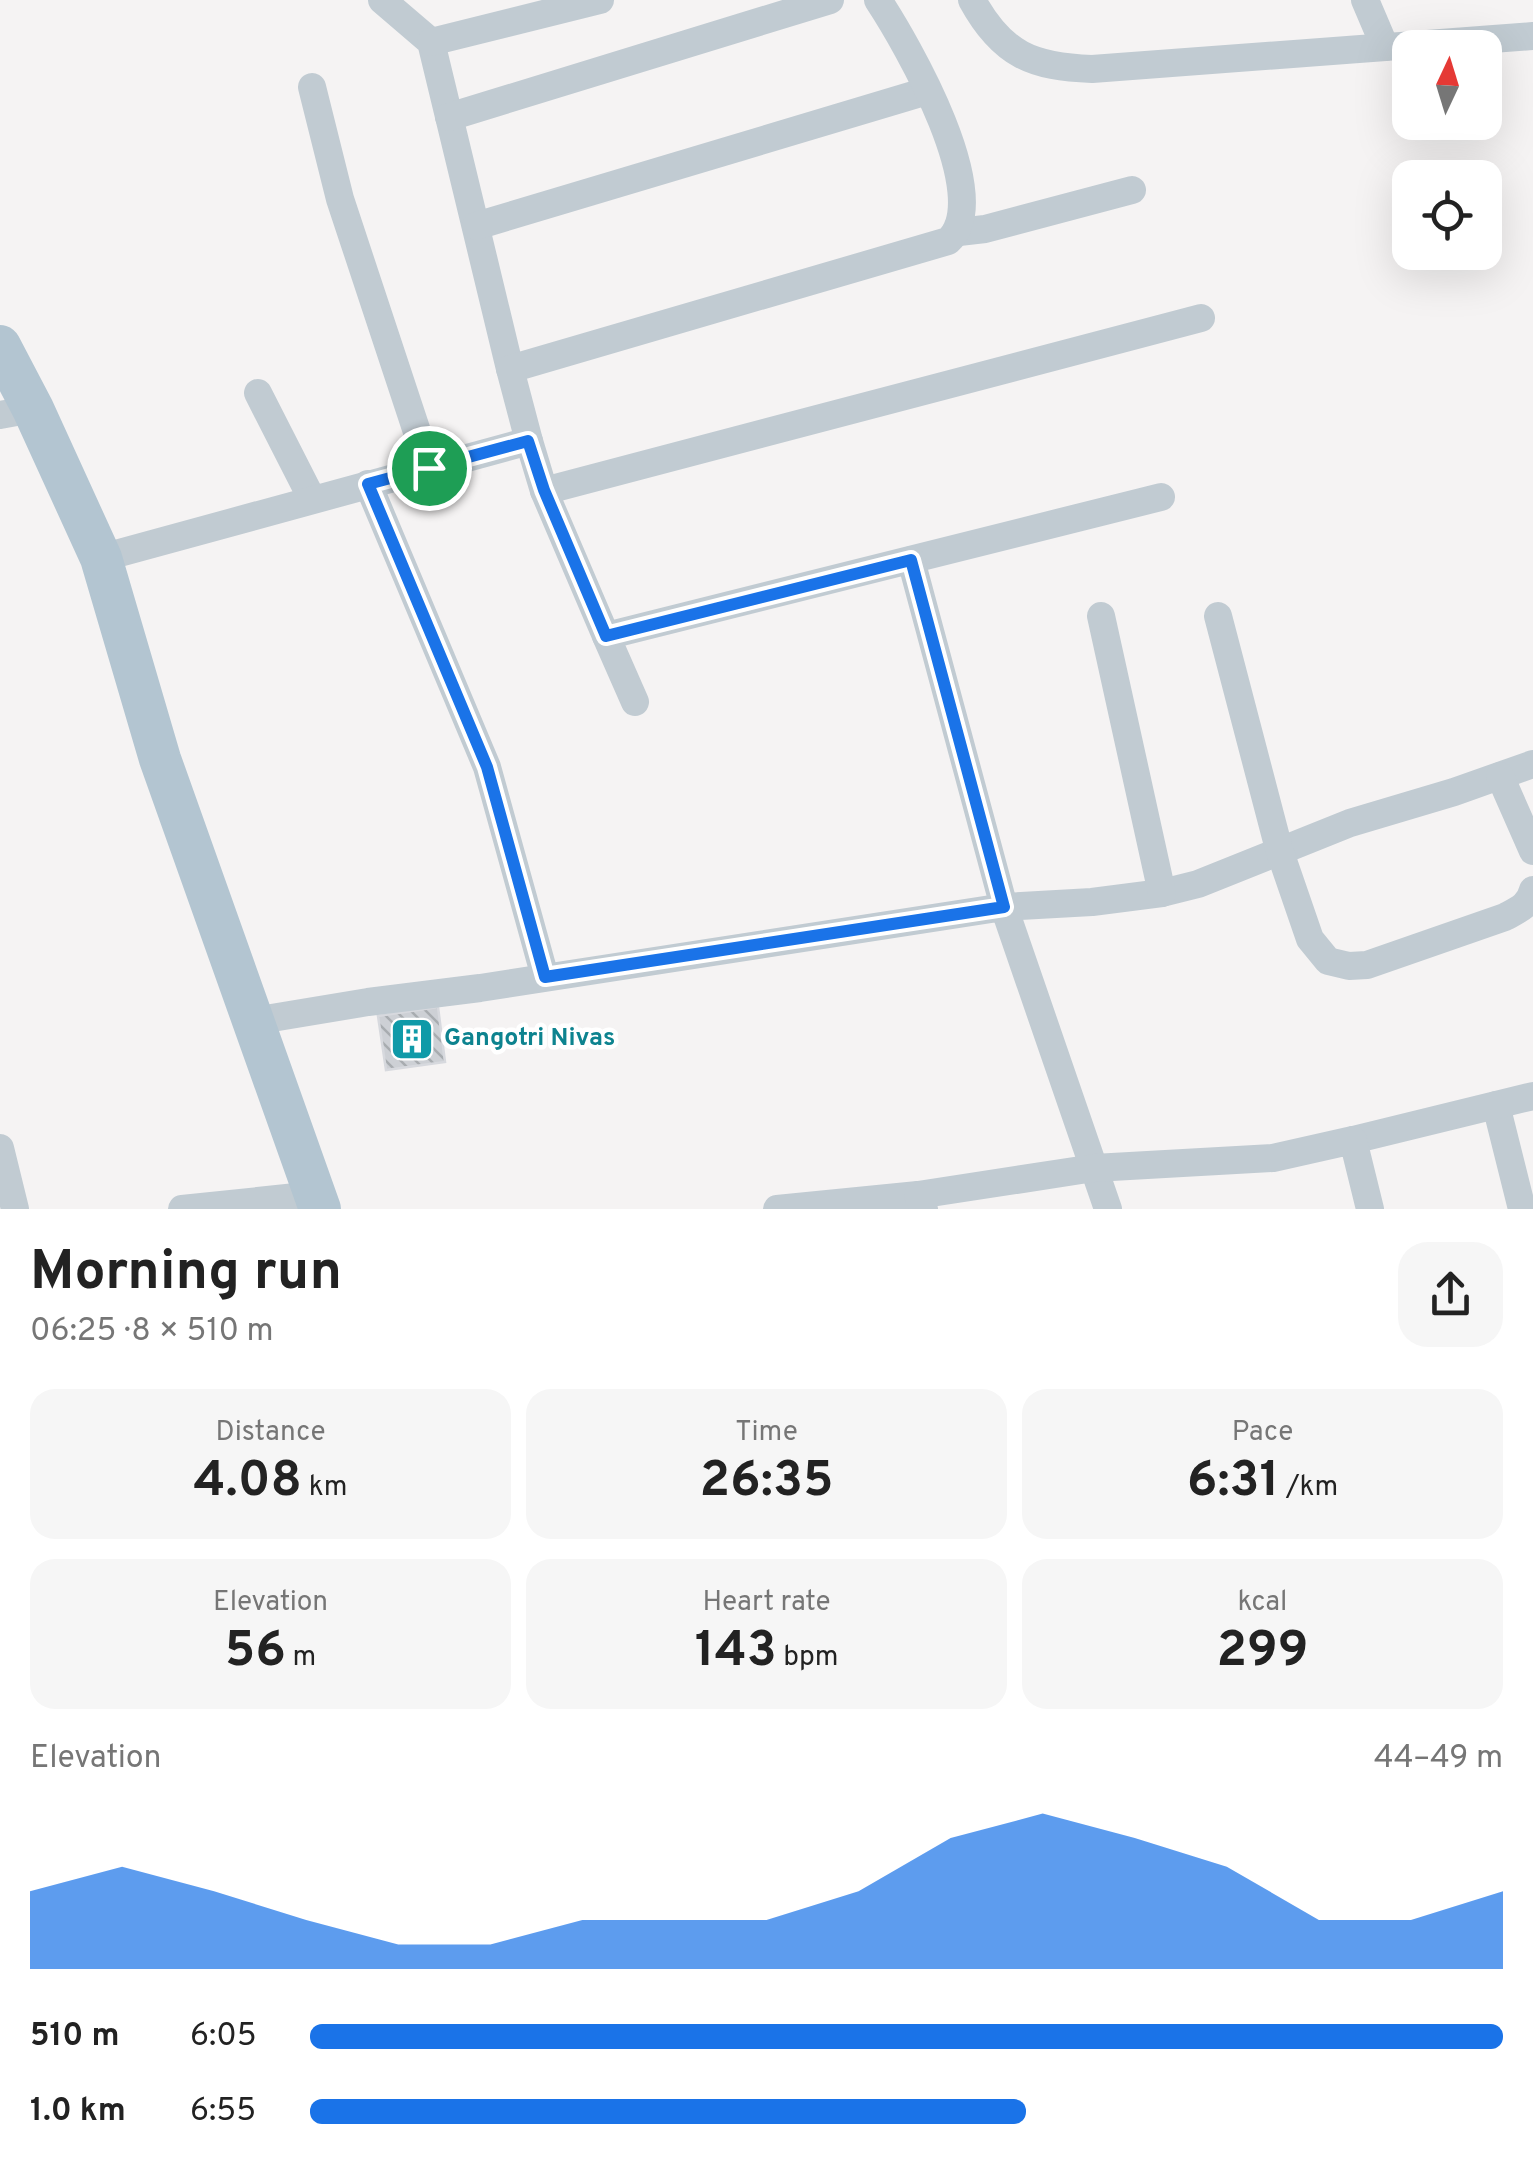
<!DOCTYPE html>
<html lang="en">
<head>
<meta charset="utf-8">
<style>
	:root { --surface:#fff; --page:#f6f6f6; --text:#222; --muted:#767676; --accent:#1a73e8 }
	body { margin:0; font-family:Overpass,sans-serif; background:var(--page); color:var(--text); height:100vh; display:flex; flex-direction:column; font-size:38px; white-space:nowrap }
	* { box-sizing:border-box; margin:0 }
	p { font-size:32px; color:var(--muted) }
	.icon { flex:none; width:55px; height:55px; fill:none; stroke:currentColor; stroke-width:2; stroke-linecap:round; stroke-linejoin:round }
	.map { position:relative; height:1209px; overflow:hidden }
	.details { display:flex; flex-direction:column; background:var(--surface); flex:1 }
	.details>* { flex:none }
	.needle { width:65px; rotate:4deg }
	.fabs { position:absolute; left:1392px; top:30px; display:grid; gap:20px }
	.fabs a { display:grid; place-items:center; width:110px; height:110px; border-radius:20px; background:var(--surface); box-shadow:0 10px 40px #0002; font-size:50px }
	.pin { position:absolute; display:grid; place-items:center; width:85px; height:85px; color:#fff; margin:-42px; border:5px solid #fff; border-radius:50%; box-shadow:0 2px 10px #0007 }
	.round { display:grid; place-items:center; flex:none; width:105px; height:105px; border-radius:30px; background:var(--page) }
	.overview { display:flex; align-items:center; justify-content:space-between; height:170px; padding:0 30px }
	h1 { font-size:55px; font-weight:700; line-height:75px }
	.figures { display:grid; grid-template-columns:repeat(3,1fr); gap:15px; height:170px; padding:10px 30px }
	.figures div { display:grid; align-content:center; border-radius:25px; background:var(--page); text-align:center }
	.figures b { font-size:50px; font-weight:700 }
	.figures small { font-size:28px; font-weight:400 }
	.figures p { font-size:28px }
	.chart { height:280px; padding:20px 30px }
	.chart p { display:flex; justify-content:space-between }
	.chart svg { width:100%; height:180px; margin-top:10px; fill:var(--accent); opacity:.7 }
	ul { padding:0 30px; list-style:none; font-size:32px }
	li { display:grid; grid-template-columns:160px 120px 1fr; align-items:center; height:75px }
	li i { height:25px; border-radius:12px; background:var(--accent) }
	.map>svg:first-child { display:block }
	.building { fill:url(#building-back-hatch); stroke:#d7d9de; stroke-width:2.5 }
	.lines { fill:none; stroke-linecap:round; stroke-linejoin:round }
	.minor { stroke:#c1cbd2; stroke-width:28 }
	.primary { stroke:#b3c5d1; stroke-width:42 }
	.route-casing { stroke:#fff; stroke-width:20 }
	.route { stroke:#1a73e8; stroke-width:12 }
	.labels { text-anchor:middle; dominant-baseline:central; stroke-width:9; stroke-linejoin:round; paint-order:stroke }
	.culture-label { font-size:25px; font-weight:bold; fill:#0d838f; stroke:#fff; text-anchor:start }
</style>
</head>
<body>
<div class="map">
<svg width="1533" height="1209" viewBox="0 0 1533 1209">
	<defs>
		<pattern id="building-back-hatch" width="6" height="6" patternUnits="userSpaceOnUse" patternTransform="scale(2.5)"><rect width="6" height="6" fill="#cdd0d5"/><path d="M-1 5l2 2M0 0l6 6M5-1l2 2" fill="none" stroke="#a8acb0"/></pattern>
	</defs>
	<rect width="100%" height="100%" fill="#f5f3f3"/>
	<polygon class="building" points="438,1007 445,1062 386,1070 378,1016"/>
	<g class="lines">
		<g class="minor">
			<polyline points="382,0 431,42 510,369"/>
			<path d="M972,0c30,55 61,67 120,69l441,-33"/>
			<polyline points="1365,0 1385,47"/>
			<polyline points="431,42 600,0"/>
			<polyline points="312,87 340,199 429,468"/>
			<polyline points="449,117 830,0"/>
			<polyline points="476,226 927,91"/>
			<polyline points="959,232 985,229 1132,190"/>
			<polyline points="258,393 312,499"/>
			<polyline points="0,415 33,409"/>
			<polyline points="529,441 544,491 606,636 1161,497"/>
			<polyline points="368,484 487,767 545,977"/>
			<polyline points="544,491 1201,318"/>
			<path d="M101,558l428,-117 -19,-72 438,-128c48,-43 -41,-197 -70,-241"/>
			<polyline points="911,560 1004,907 1092,902 1162,893 1198,884 1350,823 1454,792 1533,764"/>
			<polyline points="1101,616 1162,893"/>
			<path d="M1218,616l61,233 31,90 18,22 21,5 18,-1 138,-48c13,-7 24,-11 28,-27"/>
			<polyline points="606,636 635,702"/>
			<polyline points="1500,776 1533,851"/>
			<polyline points="254,1021 368,1002 480,988 1004,907 1108,1209"/>
			<polyline points="1496,1105 1522,1209"/>
			<polyline points="1353,1140 1533,1096"/>
			<polyline points="0,1148 15,1209"/>
			<polyline points="182,1209 315,1195"/>
			<polyline points="777,1209 918,1195"/>
			<polyline points="924,1209 918,1195 1094,1168 1273,1158 1353,1140 1370,1209"/>
		</g>
		<polyline class="primary" points="0,346 33,409 101,558 160,759 320,1209"/>
	</g>
	<g class="lines">
		<g class="route-casing">
			<polygon id="route" points="528,441 544,490 606,636 911,560 1004,907 545,977 487,767 368,484"/>
		</g>
		<use href="#route" class="route"/>
	</g>
	<defs>
		<g id="building-square" transform="scale(2.25)"><rect x="-9" y="-9" width="18" height="18" rx="4" fill="#0f9aa8" stroke="#fff"/><path d="M-4-6H4V6H1V3H-1V6H-4ZM-2.5-4.3h1.7v1.8h-1.7ZM.8-4.3h1.7v1.8H.8ZM-2.5-1h1.7V.8h-1.7ZM.8-1h1.7V.8H.8Z" fill="#fff"/></g>
	</defs>
	<g fill-rule="evenodd">
		<use href="#building-square" x="412" y="1039"/>
	</g>
	<g class="labels">
		<g class="culture-label">
			<text x="444" y="1039">Gangotri Nivas</text>
		</g>
	</g>
</svg>
<div class="fabs">
<a><svg class="needle" viewBox="-14 -14 28 28"><path d="M0-13l5 13h-10z" fill="#e53935"/><path d="M0 13l5-13h-10z" fill="#767676"/></svg></a>
<a><svg class="icon" aria-label="locate" viewBox="0 0 24 24"><circle cx="12" cy="12" r="6"/><path d="M12 2v4M12 18v4M2 12h4M18 12h4"/></svg></a>
</div>
<div class="pin" style="left:429px;top:468px;background:#1e9e55"><svg class="icon" aria-label="arrive" viewBox="0 0 24 24"><path d="M6 21V4h12l-3 4 3 4H6"/></svg></div>
</div>
<section class="details">
<div class="overview"><div><h1>Morning run</h1><p>06:25 · 8 × 510 m</p></div><a class="round"><svg class="icon" aria-label="share" viewBox="0 0 24 24"><path d="M12 15V3M7 8l5-5 5 5M5 13v7h14v-7"/></svg></a></div>
<div class="figures">
<div><p>Distance</p><b>4.08<small> km</small></b></div>
<div><p>Time</p><b>26:35</b></div>
<div><p>Pace</p><b>6:31<small> /km</small></b></div>
</div>
<div class="figures">
<div><p>Elevation</p><b>56<small> m</small></b></div>
<div><p>Heart rate</p><b>143<small> bpm</small></b></div>
<div><p>kcal</p><b>299</b></div>
</div>
<div class="chart"><p><span>Elevation</span>44–49 m</p>
<svg viewBox="0 0 160 44" preserveAspectRatio="none"><path d="M0 44V25L10 19L20 25L30 32L40 38L50 38L60 32L70 32L80 32L90 25L100 12L110 6L120 12L130 19L140 32L150 32L160 25V44z"/></svg>
</div>
<ul>
<li><b>510 m</b>6:05<i style="width:100%"></i></li>
<li><b>1.0 km</b>6:55<i style="width:60%"></i></li>
</ul>
</section>
</body>
</html>
